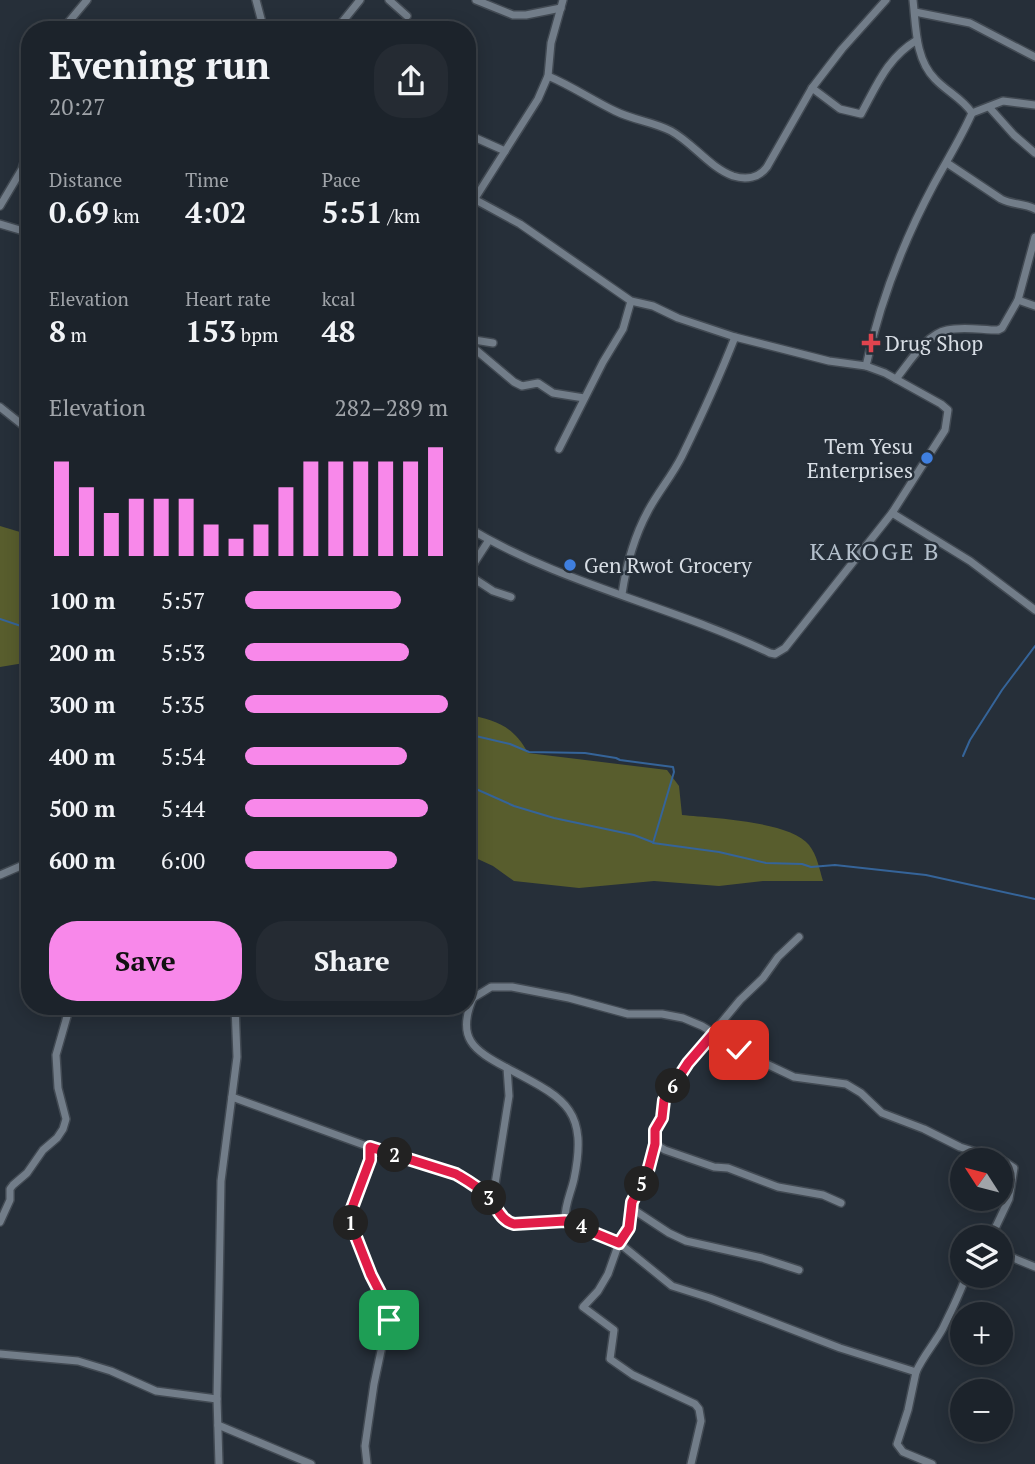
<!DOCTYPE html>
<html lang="en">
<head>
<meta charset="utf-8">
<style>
	:root { --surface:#1c232b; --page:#252b33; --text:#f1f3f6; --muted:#a0a4a9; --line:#3a4047; --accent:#f888ea }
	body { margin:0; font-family:"PT Serif",serif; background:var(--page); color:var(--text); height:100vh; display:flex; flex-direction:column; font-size:26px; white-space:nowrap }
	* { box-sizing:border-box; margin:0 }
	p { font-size:23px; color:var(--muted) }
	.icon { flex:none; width:38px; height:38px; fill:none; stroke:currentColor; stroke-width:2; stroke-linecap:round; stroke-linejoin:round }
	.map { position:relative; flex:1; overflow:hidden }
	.panel { position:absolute; left:21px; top:21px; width:455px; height:994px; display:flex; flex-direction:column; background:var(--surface); border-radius:28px; box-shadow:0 4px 18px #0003,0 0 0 2px var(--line) }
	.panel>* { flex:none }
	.needle { width:46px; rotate:306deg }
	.fabs { position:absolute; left:950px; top:1148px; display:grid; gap:14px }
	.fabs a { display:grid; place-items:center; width:63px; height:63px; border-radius:50%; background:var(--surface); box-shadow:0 4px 18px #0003,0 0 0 2px var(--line); font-size:35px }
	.pin { position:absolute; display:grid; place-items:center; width:60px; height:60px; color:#fff; margin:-30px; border-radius:14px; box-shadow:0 4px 10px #0006 }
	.km { position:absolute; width:35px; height:35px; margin:-18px; border-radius:50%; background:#222; color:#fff; font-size:19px; line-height:35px; text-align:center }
	.round { display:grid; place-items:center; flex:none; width:74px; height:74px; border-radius:28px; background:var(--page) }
	.summary { display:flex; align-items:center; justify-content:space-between; height:119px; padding:0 28px }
	h1 { font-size:38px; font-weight:800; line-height:52px }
	.figures { display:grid; grid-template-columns:repeat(3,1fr); gap:10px; height:119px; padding:7px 28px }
	.figures div { display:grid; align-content:center }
	.figures b { font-size:30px; font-weight:800 }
	.figures small { font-size:19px; font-weight:400 }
	.figures p { font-size:19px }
	.chart { height:196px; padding:14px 28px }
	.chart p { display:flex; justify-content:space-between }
	.chart svg { width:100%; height:126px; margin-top:7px; stroke:var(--accent); stroke-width:6 }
	.cta { display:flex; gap:14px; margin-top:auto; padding:14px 28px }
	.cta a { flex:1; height:80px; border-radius:28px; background:var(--accent); color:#111; font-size:28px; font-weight:800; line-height:80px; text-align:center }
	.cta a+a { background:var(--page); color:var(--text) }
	ul { padding:0 28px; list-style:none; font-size:23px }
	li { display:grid; grid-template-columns:112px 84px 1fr; align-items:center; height:52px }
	li i { height:18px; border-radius:9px; background:var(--accent) }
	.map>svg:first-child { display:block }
	.green { fill:#585d2d }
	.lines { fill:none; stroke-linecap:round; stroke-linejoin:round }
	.stream { stroke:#356499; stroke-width:2 }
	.minor-casing { stroke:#424a53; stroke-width:10 }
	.minor { stroke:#727d89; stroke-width:7 }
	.route-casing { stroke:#fff; stroke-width:14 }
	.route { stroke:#e11d48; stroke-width:9 }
	.health-dot { fill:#e0444e; stroke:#262f39; stroke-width:2.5 }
	.shop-dot { fill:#3f7fe0; stroke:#262f39; stroke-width:2.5 }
	.labels { text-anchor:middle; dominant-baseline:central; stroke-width:5; stroke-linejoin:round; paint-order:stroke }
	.poi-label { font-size:21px; fill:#d7dde4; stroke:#262f39; text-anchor:start }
	.quarter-label { font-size:24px; letter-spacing:2px; fill:#b4c0cc; stroke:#262f39 }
</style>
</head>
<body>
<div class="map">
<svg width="1035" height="1464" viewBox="0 0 1035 1464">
	<rect width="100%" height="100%" fill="#262f39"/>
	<g class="green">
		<polygon points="0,526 30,535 30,662 0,667"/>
		<path d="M467,714c29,7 46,11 61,39l139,17 12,16 3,29c29,3 108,6 127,30 8,10 10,23 14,36h-60l-44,5 -65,-5 -75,7 -65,-7 -21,-15 -26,-12z"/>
	</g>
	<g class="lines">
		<g class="stream">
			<polyline points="0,619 30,629"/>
			<polyline points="467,734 510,744 529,752 585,753 616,758 620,760 673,767 674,772 653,843 719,852 766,863 802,864 811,867 835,865 926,875 1035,899"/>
			<polyline points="963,756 970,740 1002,690 1035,646"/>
			<polyline points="467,785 514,806 554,818 634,835 652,842"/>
		</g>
		<g class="minor-casing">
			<g id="minor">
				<polyline points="256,0 264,30"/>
				<polyline points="389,0 407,16"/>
				<polyline points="476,0 513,15 526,15 561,8"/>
				<polyline points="915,12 970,23 1035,57"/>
				<polyline points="62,30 87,0"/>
				<polyline points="339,30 343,21 360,0"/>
				<path d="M548,76c24,10 44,24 67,35 18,9 39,11 56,20 22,12 38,36 62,45 13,4 26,2 34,-9l45,-79 30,-39 44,-49"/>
				<path d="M812,88l28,21 21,5c16,-29 26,-56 56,-74"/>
				<polyline points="989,107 1014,135 1035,153"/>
				<polyline points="972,113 1003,101 1035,105"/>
				<polyline points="467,134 505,151"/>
				<path d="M947,163l54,36c11,6 23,4 34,10"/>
				<polyline points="474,199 520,224 631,301 653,306 678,318 735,337 829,361 866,366"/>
				<polyline points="0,206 22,169 30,143"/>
				<polyline points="467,211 538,99 548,76 551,43 563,0"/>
				<polyline points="0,224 30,233"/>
				<polyline points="1018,300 1035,306"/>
				<polyline points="468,339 493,343"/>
				<polyline points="469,339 470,345 476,350 514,382 522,386 538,383 553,393 584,398"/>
				<path d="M896,379c13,-16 30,-45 51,-49 16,-4 35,0 51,0l4,-2 16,-28 17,-63"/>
				<polyline points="0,407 30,431"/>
				<polyline points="559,449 603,362 623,329 631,301"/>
				<polyline points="892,513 970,561 1035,610"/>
				<path d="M467,527c94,57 205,79 303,126l5,1 10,-6 107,-135 53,-83 3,-20 -7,-6 -56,-31 -19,-7c14,-65 37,-124 68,-182 13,-24 27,-46 38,-71 -9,-14 -26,-22 -37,-34 -20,-20 -19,-53 -22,-79"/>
				<polyline points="467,574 493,591 511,597"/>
				<polyline points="467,574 489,540"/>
				<path d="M622,594c4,-27 13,-59 26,-83 10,-19 24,-35 34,-55 19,-39 37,-78 53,-119"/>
				<polyline points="0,875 30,862"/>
				<polyline points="467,993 473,998 491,987 512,987 569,998 628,1014 662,1014 683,1018 702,1026 758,1060 794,1077 846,1084 861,1093 882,1113 924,1129 960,1147 1002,1160 1014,1168 1009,1199 991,1237"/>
				<path d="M473,998c-17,40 0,52 34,70l2,28 -17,107"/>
				<path d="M507,1068c56,30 82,39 67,111 -3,14 -10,27 -9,42"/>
				<path d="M232,1097l154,56 70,21 31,21 14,21 6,6 7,2 51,-3 21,7 33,15 53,43 38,12 130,50 76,24c7,-16 19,-29 27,-44 8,-17 17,-34 23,-52"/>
				<polyline points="655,1144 665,1150 714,1167 728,1168 778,1187 823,1195 841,1203"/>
				<polyline points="631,1208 669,1233 686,1241 762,1258 799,1270"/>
				<polyline points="0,1222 10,1200 10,1189 13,1185 27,1173 43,1150 57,1138 63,1129 66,1119 58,1088 56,1055 70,1006"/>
				<polyline points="1001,1253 1035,1267"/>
				<polyline points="0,1354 78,1361 111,1371 156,1391 217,1399"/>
				<polyline points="916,1372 908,1410 897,1444 903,1452 932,1464"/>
				<polyline points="218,1425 311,1464"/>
				<polyline points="219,1464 217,1399 221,1181 237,1057 235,1006"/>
				<polyline points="367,1464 365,1446 374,1384 389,1313 351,1224 352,1208 370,1160 370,1147"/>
				<polyline points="691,1464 701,1421 699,1409 695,1404 633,1375 610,1359 614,1330 583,1307 598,1291 608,1274 619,1243 629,1228 632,1202 648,1171 655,1144 655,1130 662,1118 663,1105 667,1095 688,1063 740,1000 763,978 778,957 799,937"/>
			</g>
		</g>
		<use href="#minor" class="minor"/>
	</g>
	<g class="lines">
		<g class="route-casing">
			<path id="route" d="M389,1320l-2,-14 -16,-31 -20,-51 1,-16 18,-48v-13l86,27c10,6 21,12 30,21 11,10 13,25 28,29l51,-3 54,22 10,-15 3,-26 16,-31 7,-27v-14l7,-12 2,-18 24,-37 25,-29 26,16"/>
		</g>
		<use href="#route" class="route"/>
	</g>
	<path class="health-dot" d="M867.5 332.5h7v7h7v7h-7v7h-7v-7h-7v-7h7z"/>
	<g class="shop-dot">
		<circle cx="927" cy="458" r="7"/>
		<circle cx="570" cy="565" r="7"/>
	</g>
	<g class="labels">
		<g class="poi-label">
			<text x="885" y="343">Drug Shop</text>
			<text x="913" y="446" text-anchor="end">Tem Yesu<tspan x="913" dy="24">Enterprises</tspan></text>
			<text x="584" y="565">Gen Rwot Grocery</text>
		</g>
		<g class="quarter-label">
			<text x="875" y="551">KAKOGE B</text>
		</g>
	</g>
</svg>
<div class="fabs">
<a><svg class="needle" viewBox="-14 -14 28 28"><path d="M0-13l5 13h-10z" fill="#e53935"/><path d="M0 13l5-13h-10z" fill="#a0a4a9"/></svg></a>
<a><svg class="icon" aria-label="layers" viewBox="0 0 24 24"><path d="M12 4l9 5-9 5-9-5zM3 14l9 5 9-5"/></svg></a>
<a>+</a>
<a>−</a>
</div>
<div class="pin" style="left:389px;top:1320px;background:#1e9e55"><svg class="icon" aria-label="arrive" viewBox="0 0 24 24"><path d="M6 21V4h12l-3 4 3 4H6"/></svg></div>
<div class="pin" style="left:739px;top:1050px;background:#d93025"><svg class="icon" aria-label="check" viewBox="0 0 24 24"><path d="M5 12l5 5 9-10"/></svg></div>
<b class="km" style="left:351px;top:1223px">1</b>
<b class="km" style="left:395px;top:1155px">2</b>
<b class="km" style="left:489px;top:1198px">3</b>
<b class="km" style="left:582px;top:1226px">4</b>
<b class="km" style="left:642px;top:1184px">5</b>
<b class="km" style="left:673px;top:1086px">6</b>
<section class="panel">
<div class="summary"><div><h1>Evening run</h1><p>20:27</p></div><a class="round"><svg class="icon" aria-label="share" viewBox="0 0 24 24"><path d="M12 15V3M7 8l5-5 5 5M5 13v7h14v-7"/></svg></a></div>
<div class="figures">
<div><p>Distance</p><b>0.69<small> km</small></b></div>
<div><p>Time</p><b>4:02</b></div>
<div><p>Pace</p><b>5:51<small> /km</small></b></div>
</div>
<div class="figures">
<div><p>Elevation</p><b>8<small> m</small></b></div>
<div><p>Heart rate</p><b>153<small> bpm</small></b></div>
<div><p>kcal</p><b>48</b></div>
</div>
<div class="chart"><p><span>Elevation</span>282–289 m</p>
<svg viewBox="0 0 160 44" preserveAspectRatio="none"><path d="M5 44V11M15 44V20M25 44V29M35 44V24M45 44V24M55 44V24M65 44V33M75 44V38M85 44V33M95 44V20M105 44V11M115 44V11M125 44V11M135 44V11M145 44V11M155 44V6"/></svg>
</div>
<ul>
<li><b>100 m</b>5:57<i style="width:77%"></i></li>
<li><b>200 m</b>5:53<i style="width:81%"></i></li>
<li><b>300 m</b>5:35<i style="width:100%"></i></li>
<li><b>400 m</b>5:54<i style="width:80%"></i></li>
<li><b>500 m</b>5:44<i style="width:90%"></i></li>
<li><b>600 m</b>6:00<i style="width:75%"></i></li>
</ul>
<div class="cta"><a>Save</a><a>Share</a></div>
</section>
</div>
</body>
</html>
